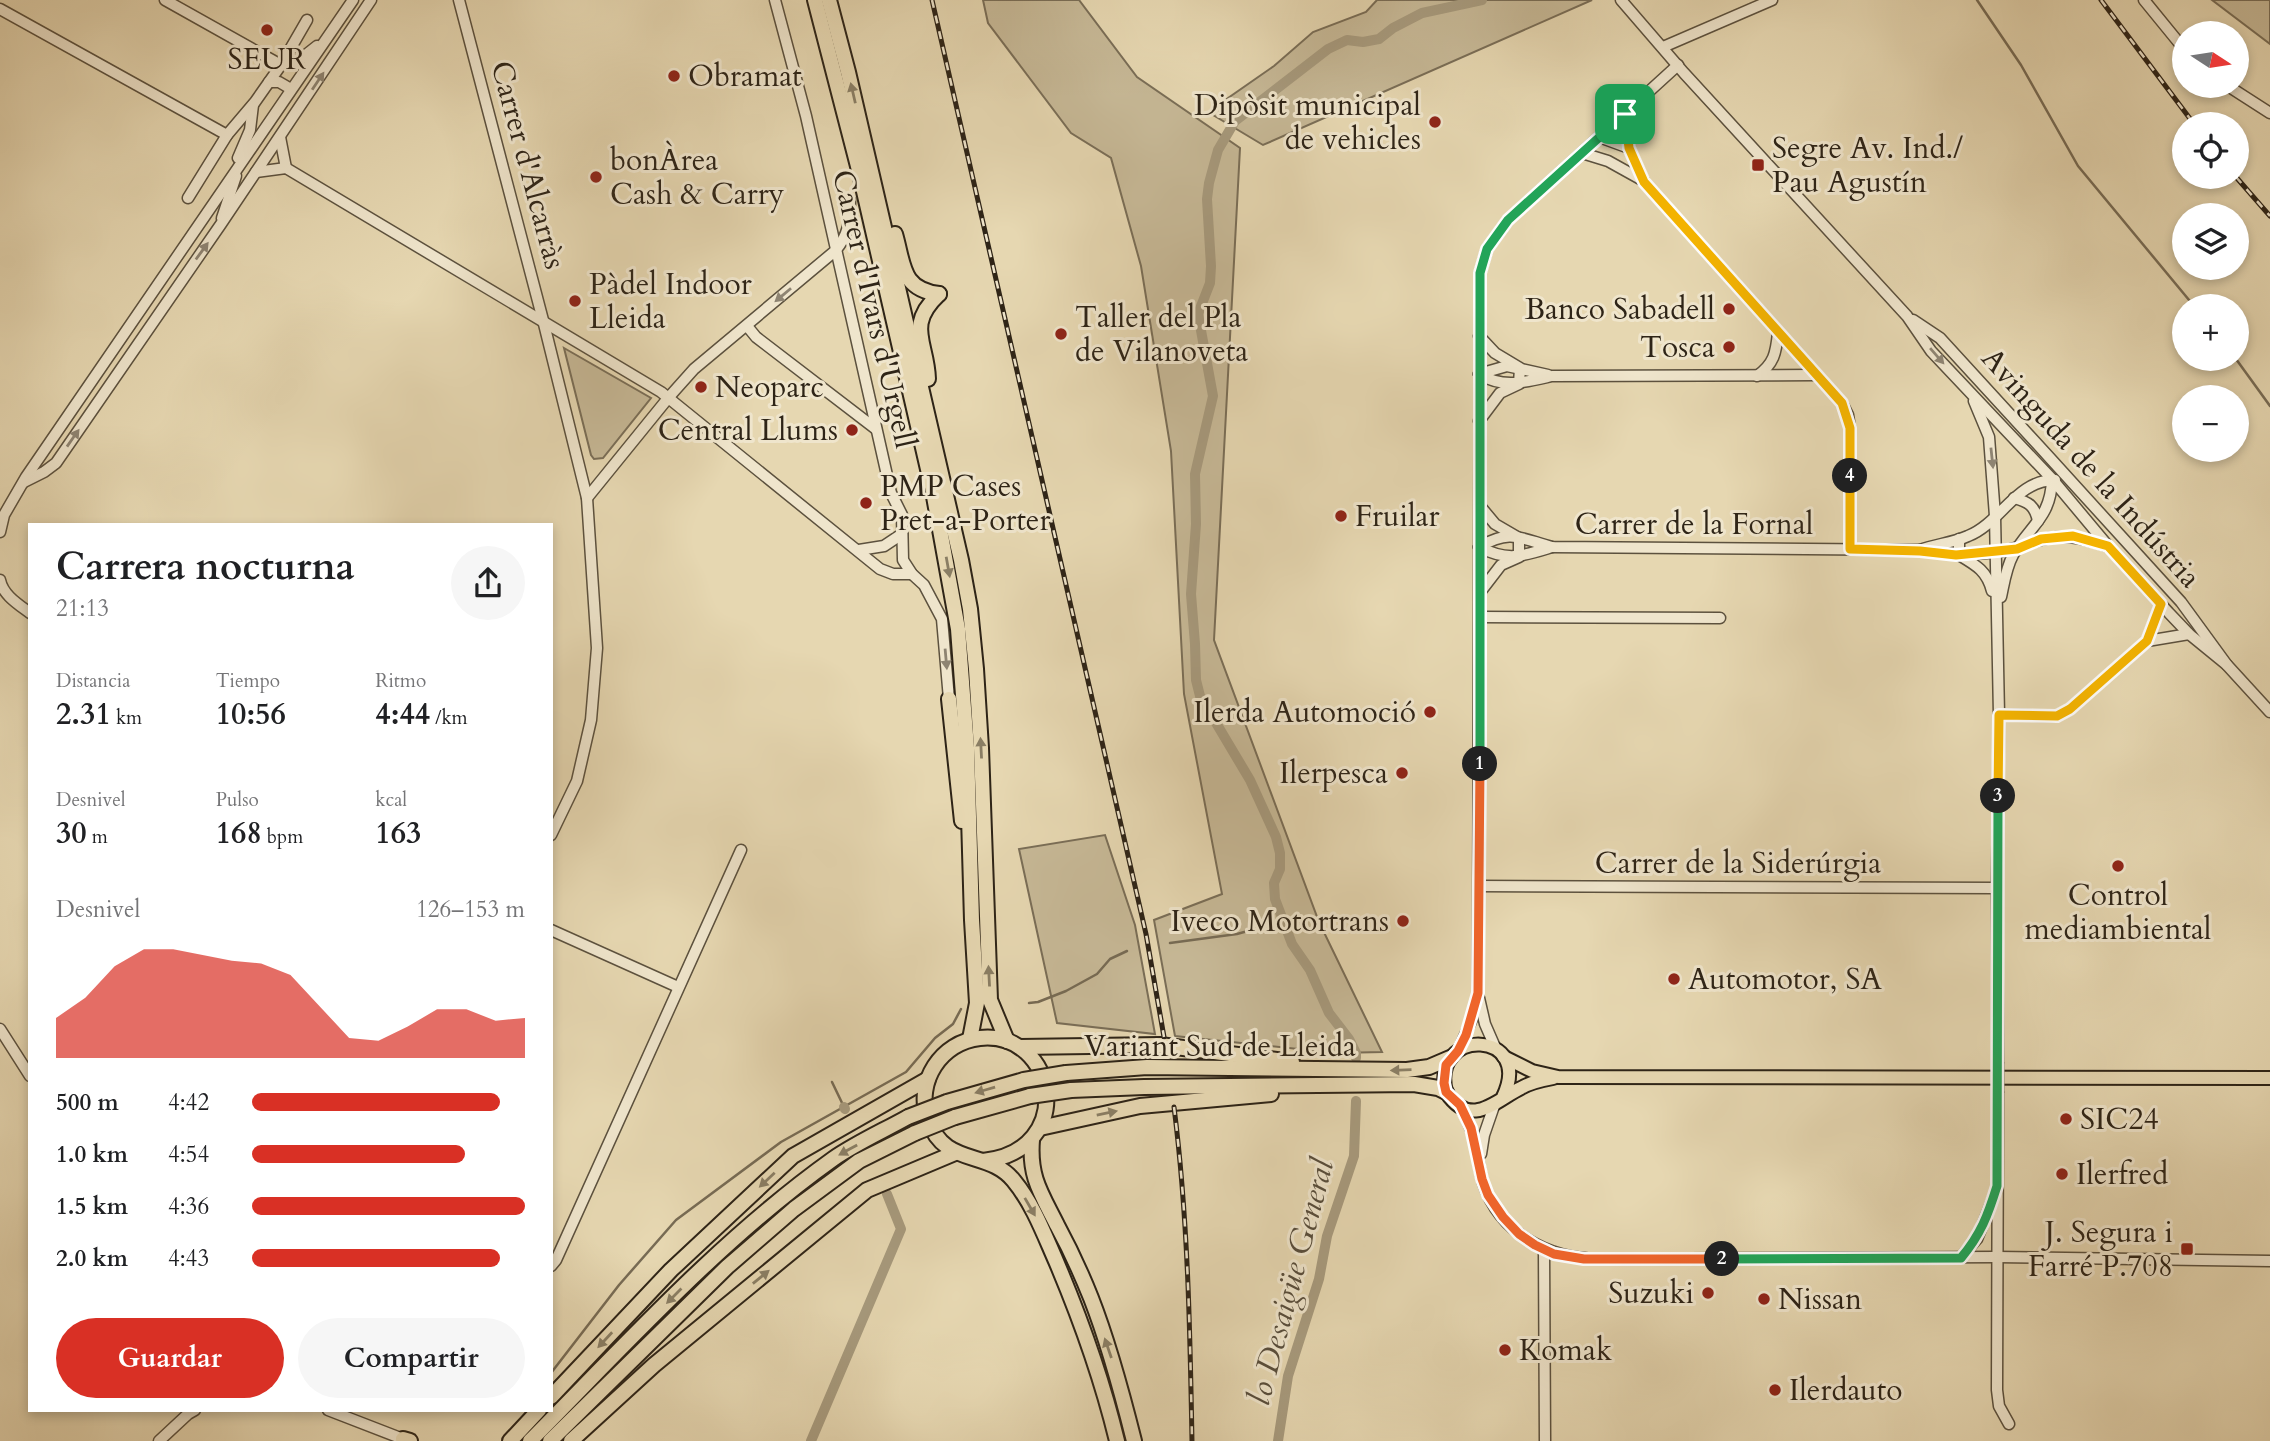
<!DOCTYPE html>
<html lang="es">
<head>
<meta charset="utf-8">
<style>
	:root { --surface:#fff; --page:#f6f6f6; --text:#202124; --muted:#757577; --accent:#d93025 }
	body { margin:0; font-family:Cardo,serif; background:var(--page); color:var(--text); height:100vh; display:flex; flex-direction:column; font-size:26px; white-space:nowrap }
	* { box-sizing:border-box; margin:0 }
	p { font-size:23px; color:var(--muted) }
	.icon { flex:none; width:38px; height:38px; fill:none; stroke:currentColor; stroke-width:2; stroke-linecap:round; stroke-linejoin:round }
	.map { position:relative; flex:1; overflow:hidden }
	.side { position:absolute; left:28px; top:523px; width:525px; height:889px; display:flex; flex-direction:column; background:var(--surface); border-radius:0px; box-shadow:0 4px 10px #0003 }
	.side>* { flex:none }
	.needle { width:46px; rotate:102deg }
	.tools { position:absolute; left:2172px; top:21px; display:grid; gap:14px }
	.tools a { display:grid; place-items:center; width:77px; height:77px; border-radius:50%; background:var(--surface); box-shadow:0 4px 10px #0003; font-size:35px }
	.pin { position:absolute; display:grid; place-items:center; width:60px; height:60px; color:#fff; margin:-30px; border-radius:14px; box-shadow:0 4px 10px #0006 }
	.km { position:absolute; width:35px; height:35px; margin:-18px; border-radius:50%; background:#222; color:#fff; font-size:19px; line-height:35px; text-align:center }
	.round { display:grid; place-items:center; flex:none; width:74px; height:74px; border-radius:37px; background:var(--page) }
	.headline { display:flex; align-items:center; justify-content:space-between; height:119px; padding:0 28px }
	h1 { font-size:38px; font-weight:800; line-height:52px }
	.stats { display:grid; grid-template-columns:repeat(3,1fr); gap:10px; height:119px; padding:7px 28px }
	.stats div { display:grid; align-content:center }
	.stats b { font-size:30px; font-weight:800 }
	.stats small { font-size:19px; font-weight:400 }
	.stats p { font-size:19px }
	.chart { height:196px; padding:14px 28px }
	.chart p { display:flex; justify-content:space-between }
	.chart svg { width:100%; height:126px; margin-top:7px; fill:var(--accent); opacity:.7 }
	.button { display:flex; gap:14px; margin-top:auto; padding:14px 28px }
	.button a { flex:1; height:80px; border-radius:42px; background:var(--accent); color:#fff; font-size:28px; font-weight:800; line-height:80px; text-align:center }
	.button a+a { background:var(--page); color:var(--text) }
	ul { padding:0 28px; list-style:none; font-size:23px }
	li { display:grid; grid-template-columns:112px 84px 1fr; align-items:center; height:52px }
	li i { height:18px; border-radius:9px; background:var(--accent) }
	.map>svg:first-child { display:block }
	.green { fill:#c7b997; stroke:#7a6e57; stroke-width:2 }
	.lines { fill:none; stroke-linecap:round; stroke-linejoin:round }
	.stream { stroke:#776b54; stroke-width:2.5 }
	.canal { stroke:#a79a7d; stroke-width:10 }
	.minor-casing { stroke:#5c513e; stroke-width:13 }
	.major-casing { stroke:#2e2417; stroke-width:16 }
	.highway-casing { stroke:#2e2417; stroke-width:18 }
	.minor { stroke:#efe5cc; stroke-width:10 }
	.major { stroke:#e6d7b1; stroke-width:12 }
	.highway { stroke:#e6d7b1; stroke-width:14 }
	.rail-casing { stroke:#2e2417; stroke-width:5 }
	.rail { stroke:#efe5cc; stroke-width:2.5; stroke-dasharray:8; stroke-linecap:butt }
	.minor-bridge-casing { stroke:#5c513e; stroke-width:13; stroke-linecap:butt }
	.highway-bridge-casing { stroke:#2e2417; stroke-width:18; stroke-linecap:butt }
	.minor-bridge { stroke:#efe5cc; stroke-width:10 }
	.highway-bridge { stroke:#e6d7b1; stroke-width:14 }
	.oneway { fill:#8e8472 }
	.oneway2 { fill:#8a7e64 }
	.split-1-casing { stroke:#fff; stroke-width:14 }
	.split-2-casing { stroke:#fff; stroke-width:14 }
	.split-3-casing { stroke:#fff; stroke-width:14 }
	.split-4-casing { stroke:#fff; stroke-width:14 }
	.split-5-casing { stroke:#fff; stroke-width:14 }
	.split-1 { stroke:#22a559; stroke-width:9 }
	.split-2 { stroke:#f0652b; stroke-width:9 }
	.split-3 { stroke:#22a559; stroke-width:9 }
	.split-4 { stroke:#f5b400; stroke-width:9 }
	.split-5 { stroke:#f5b400; stroke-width:9 }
	.poi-dot { fill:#8f2418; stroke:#efe5cc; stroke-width:2.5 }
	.labels { text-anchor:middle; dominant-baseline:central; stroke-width:6; stroke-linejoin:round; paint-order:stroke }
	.poi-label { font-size:30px; fill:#2e2417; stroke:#efe5cc; text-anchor:start }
	.street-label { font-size:30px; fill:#2e2417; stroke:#efe5cc }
	.water-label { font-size:32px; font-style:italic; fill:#584d3b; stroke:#efe5cc }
</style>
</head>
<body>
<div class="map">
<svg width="2270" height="1441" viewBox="0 0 2270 1441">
	<rect width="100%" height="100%" fill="#e6d7b1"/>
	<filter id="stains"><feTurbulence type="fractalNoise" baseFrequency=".00286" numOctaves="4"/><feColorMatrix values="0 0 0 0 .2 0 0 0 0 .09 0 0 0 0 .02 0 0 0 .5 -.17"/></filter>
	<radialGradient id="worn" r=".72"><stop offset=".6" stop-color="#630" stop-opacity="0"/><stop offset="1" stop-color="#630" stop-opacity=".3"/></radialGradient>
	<g class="green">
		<polygon points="983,0 1079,0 1137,77 1240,148 1214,640 1319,922 1382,1052 1336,1053 1175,1036 1154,920 1222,894 1184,694 1171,451 1141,266 1111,158 1071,133 988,23"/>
		<polygon points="1377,0 1592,0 1263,145 1208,112 1274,66 1313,32 1366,12"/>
		<polygon points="2212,0 2270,0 2270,44"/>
		<polygon points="564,348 651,398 603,458 594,459 591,455"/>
		<polygon points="1105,835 1135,925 1155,1034 1057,1023 1019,849"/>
	</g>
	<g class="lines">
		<g class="stream">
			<polyline points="1977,0 2021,65 2078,166 2194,306"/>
			<polyline points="2236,359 2270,406"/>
			<polyline points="1170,943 1237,934 1284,921"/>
			<polyline points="1029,1003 1038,1002 1066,991 1097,974 1110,959 1127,951"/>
			<polyline points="832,1082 844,1107"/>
			<polyline points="551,1373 619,1285 676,1220 781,1142 906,1072 935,1038 953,1024 961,1009"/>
		</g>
		<g class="canal">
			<polyline points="1356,1058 1356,1053 1349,1039 1329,1013 1310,970 1292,944 1275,899 1274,883 1280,869 1280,853 1276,837 1250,780 1200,696 1196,680 1195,644 1191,594 1196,524 1195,474 1213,396 1198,314 1210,283 1211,266 1207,199 1209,183 1218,150 1235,121 1328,49 1347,40 1363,42 1379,39 1393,28 1422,13 1482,0"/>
			<polyline points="844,1107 845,1109"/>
			<polyline points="811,1441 901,1229 887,1194"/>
			<polyline points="1278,1441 1288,1376 1319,1279 1327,1236 1354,1156 1356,1101"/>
		</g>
		<g class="minor-casing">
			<g id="minor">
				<polyline points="165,0 281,65 298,61 317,46"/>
				<polyline points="459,0 544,324 587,498 597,648 591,720 577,781 551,835"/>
				<polyline points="775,0 806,116 891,493 902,515 903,560 912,574 924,585 942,619 949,699"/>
				<polyline points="1621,0 1684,73 1907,316 1931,351 2052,479 2108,546 2169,613 2189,634 2227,665"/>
				<polyline points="2144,0 2184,49"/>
				<polyline points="0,9 227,135"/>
				<polyline points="1663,47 1772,0"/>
				<polyline points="269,82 279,82 291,89"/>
				<polyline points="2228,86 2270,113"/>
				<polyline points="1625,114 1629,148 1644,182 1842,403 1848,415 1850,428 1850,549"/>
				<polyline points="280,137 286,168"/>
				<polyline points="1599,137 1629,148"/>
				<polyline points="1582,153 1608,161 1644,181"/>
				<polyline points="238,158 250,130 253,105"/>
				<polyline points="256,172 286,168 661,392 880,569 893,574 912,574"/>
				<polyline points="188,198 227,135 255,102 281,65 307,20"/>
				<polyline points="222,218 236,176"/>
				<polyline points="1913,320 1940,338 2049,457 2181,602 2227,665 2270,712"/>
				<polyline points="747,326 756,337 876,429"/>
				<path d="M1479,374c24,15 47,8 73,2l263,-1"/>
				<polyline points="1479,374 1507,366 1548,375"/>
				<path d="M1757,376c17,-12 19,-23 21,-43"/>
				<polyline points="1974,401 1989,437 1995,516 1999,715 1997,888 1998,1062"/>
				<polyline points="1479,421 1500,393 1519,384 1520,368 1495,353 1479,336"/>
				<polyline points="24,482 44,472 56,463 221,224 371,0"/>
				<path d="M587,498l82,-101 25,-28 141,-118c14,-16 15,-30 15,-51"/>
				<path d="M2014,498c15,4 21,8 24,23"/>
				<polyline points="1480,506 1495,524 1519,538 1519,557 1501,565 1481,591"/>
				<polyline points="0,532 4,515 26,477 353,0"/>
				<path d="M1959,539v16c17,10 28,16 33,36"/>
				<path d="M1479,547c32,-18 40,-9 73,0l368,3c26,4 50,6 76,2 14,-1 24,-6 37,-10 27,-9 48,-5 74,4"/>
				<path d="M1479,547c29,15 44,9 73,0"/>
				<polyline points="859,550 884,546 902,534"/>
				<path d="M1920,550c16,-6 33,-7 48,-14 33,-13 48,-56 87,-56"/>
				<path d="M0,580c3,15 18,24 30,33"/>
				<path d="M2001,597c3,-14 5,-29 12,-42 17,-30 38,-37 39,-76"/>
				<polyline points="1481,617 1720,618"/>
				<polyline points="2147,641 2189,634"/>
				<polyline points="1999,715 2057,716 2070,709 2147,641 2161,604"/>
				<polyline points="1479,886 1997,888"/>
				<polyline points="551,930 678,987"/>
				<polyline points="1479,998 1485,1024 1495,1047"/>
				<polyline points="0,1029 30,1076"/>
				<polyline points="1458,1051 1473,1017 1478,993 1480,273 1487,249 1508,220 1678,65"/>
				<polyline points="1998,1093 1997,1390 1999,1406 2009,1424"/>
				<path d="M1460,1106c6,11 11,22 15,35 3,14 4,28 8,42 17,51 65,75 115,76l399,-2 273,4"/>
				<polyline points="1481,1154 1484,1135 1494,1106"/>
				<polyline points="1544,1250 1545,1441"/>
				<polyline points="1960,1258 1977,1239 1994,1196"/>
				<polyline points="551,1266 556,1260 741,850"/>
				<polyline points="328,1410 403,1439"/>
				<polyline points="159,1441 188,1414 195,1410"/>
			</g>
		</g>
		<g class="major-casing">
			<g id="major">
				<polyline points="1504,1057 1532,1071 1558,1077 2270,1078"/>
				<path d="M1503,1097c32,-67 -73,-71 -57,-5 25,38 50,8 75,-4 10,-6 21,-8 32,-10"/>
			</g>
		</g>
		<g class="highway-casing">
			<g id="highway">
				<polyline points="815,0 860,174 933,491 958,629 967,748 972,920 977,1003 970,1039"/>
				<polyline points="829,0 848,72 961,560 970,609 976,669 981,748 990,1000 1007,1041"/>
				<path d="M895,234c9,31 6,55 44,60"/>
				<path d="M928,379c-1,-37 -23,-53 11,-85"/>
				<polyline points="949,699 962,821"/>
				<polyline points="1020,1047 1160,1045 1292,1062"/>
				<polyline points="1066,1073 1147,1067 1407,1070 1429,1067 1450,1058"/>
				<polyline points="1071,1090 1144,1087 1414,1084 1438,1088 1446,1092"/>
				<polyline points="947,1102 1024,1080"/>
				<polyline points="955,1117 1030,1096"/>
				<polyline points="1040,1128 1140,1106 1271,1094"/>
				<path d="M1032,1140c-3,37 9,53 25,85 13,24 24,48 34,73 18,46 31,95 43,143"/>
				<path d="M983,1161c95,-10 74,-131 -3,-123 -39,4 -65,44 -52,81 16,49 61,30 86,62 19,23 30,53 42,80 25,59 46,118 61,180"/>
				<polyline points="551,1397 671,1270 793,1156 928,1079"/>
				<polyline points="403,1439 410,1441"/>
				<polyline points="510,1441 539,1410"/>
				<path d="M530,1441c97,-98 191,-202 303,-282 23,-16 50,-28 75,-42"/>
				<polyline points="550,1441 727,1267 794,1209 859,1161 915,1133"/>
				<polyline points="571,1441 654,1365 867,1190 955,1153"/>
			</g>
		</g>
		<use href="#minor" class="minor"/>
		<use href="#major" class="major"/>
		<use href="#highway" class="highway"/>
		<g class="rail-casing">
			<g id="rail">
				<polyline points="932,0 1146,934 1164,1037"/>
				<polyline points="2101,0 2194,124"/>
				<polyline points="2236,177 2270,216"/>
				<path d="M1174,1107c14,111 16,222 18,334"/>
			</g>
		</g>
		<use href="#rail" class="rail"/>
		<g class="minor-bridge-casing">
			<polyline id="minor-bridge" points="1998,1093 1998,1062"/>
		</g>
		<g class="highway-bridge-casing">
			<g id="highway-bridge">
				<polyline points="1024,1080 1066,1073"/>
				<polyline points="1030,1096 1071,1090"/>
				<polyline points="908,1117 947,1102"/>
				<polyline points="915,1133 955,1117"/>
			</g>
		</g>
		<use href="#minor-bridge" class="minor-bridge"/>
		<use href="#highway-bridge" class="highway-bridge"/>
	</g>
	<defs><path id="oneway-solid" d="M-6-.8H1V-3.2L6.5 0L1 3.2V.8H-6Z" transform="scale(1.75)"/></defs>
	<g class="oneway">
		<use href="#oneway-solid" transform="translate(318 81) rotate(-56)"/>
		<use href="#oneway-solid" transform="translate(202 251) rotate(-54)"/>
		<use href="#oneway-solid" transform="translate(783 295) rotate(140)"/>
		<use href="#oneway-solid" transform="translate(1937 356) rotate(49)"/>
		<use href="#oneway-solid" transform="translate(73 438) rotate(-55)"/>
		<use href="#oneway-solid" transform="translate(1992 458) rotate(84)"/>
		<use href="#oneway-solid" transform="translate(946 659) rotate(85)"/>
	</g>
	<g class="oneway2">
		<use href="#oneway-solid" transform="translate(853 93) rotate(-103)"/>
		<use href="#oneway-solid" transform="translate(948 567) rotate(80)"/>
		<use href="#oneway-solid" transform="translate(981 748) rotate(-93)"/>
		<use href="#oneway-solid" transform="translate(989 976) rotate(-93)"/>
		<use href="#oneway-solid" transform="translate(1401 1070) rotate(178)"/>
		<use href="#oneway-solid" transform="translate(985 1090) rotate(164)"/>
		<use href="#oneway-solid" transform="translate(1107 1113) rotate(-12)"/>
		<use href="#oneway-solid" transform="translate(848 1150) rotate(151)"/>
		<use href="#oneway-solid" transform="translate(767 1180) rotate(137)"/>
		<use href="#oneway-solid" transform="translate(1030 1207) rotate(60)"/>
		<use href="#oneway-solid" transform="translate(761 1277) rotate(-39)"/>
		<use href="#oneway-solid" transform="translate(674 1296) rotate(135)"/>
		<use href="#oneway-solid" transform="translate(605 1340) rotate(133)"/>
		<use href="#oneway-solid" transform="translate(1108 1348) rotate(-109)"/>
	</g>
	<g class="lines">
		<g class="split-1-casing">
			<polyline id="split-1" points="1480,764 1480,273 1487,249 1508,220 1625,114"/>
		</g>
		<g class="split-2-casing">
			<polyline id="split-2" points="1480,764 1478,993 1466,1035 1458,1051 1446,1065 1444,1083 1446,1092 1460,1105 1471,1128 1482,1179 1488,1195 1503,1217 1519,1234 1535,1245 1554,1254 1584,1259 1722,1259"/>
		</g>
		<g class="split-3-casing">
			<path id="split-3" d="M1722,1259l239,-1c20,-24 27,-43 36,-72l1,-390"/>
		</g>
		<g class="split-4-casing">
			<polyline id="split-4" points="1850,476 1850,549 1920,551 1956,555 2017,549 2041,539 2073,536 2108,546 2161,604 2147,641 2070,709 2057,716 1999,715 1998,796"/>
		</g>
		<g class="split-5-casing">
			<polyline id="split-5" points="1625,114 1629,148 1644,182 1842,403 1850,428 1850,476"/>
		</g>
		<use href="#split-1" class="split-1"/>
		<use href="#split-2" class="split-2"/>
		<use href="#split-3" class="split-3"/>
		<use href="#split-4" class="split-4"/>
		<use href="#split-5" class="split-5"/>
	</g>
	<g class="poi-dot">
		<circle cx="267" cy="30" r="7"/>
		<circle cx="674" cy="76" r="7"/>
		<circle cx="1435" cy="122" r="7"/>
		<rect x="1751" y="158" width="14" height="14" rx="3.5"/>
		<circle cx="596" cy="177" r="7"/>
		<circle cx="575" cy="301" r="7"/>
		<circle cx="1729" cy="309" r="7"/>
		<circle cx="1061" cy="334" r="7"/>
		<circle cx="1729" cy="347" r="7"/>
		<circle cx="701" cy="387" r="7"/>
		<circle cx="852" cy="430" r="7"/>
		<circle cx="866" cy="503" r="7"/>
		<circle cx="1341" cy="516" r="7"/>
		<circle cx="1430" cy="712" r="7"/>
		<circle cx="1402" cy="773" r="7"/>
		<circle cx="2118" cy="866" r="7"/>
		<circle cx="1403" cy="921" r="7"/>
		<circle cx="1674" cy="979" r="7"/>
		<circle cx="2066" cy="1119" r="7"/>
		<circle cx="2062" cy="1174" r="7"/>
		<rect x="2180" y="1242" width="14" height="14" rx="3.5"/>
		<circle cx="1708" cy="1293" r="7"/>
		<circle cx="1764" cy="1299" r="7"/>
		<circle cx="1505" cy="1350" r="7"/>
		<circle cx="1775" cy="1390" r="7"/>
	</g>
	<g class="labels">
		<g class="poi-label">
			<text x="267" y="59" text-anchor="middle">SEUR</text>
			<text x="688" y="76">Obramat</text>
			<text x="1421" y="105" text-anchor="end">Dipòsit municipal<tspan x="1421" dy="34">de vehicles</tspan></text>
			<text x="1772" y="148">Segre Av. Ind./<tspan x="1772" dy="34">Pau Agustín</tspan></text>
			<text x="610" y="160">bonÀrea<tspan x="610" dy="34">Cash &amp; Carry</tspan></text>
			<text x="589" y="284">Pàdel Indoor<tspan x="589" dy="34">Lleida</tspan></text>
			<text x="1715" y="309" text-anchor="end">Banco Sabadell</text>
			<text x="1075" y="317">Taller del Pla<tspan x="1075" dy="34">de Vilanoveta</tspan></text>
			<text x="1715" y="347" text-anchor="end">Tosca</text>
			<text x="715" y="387">Neoparc</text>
			<text x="838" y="430" text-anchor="end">Central Llums</text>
			<text x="880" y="486">PMP Cases<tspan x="880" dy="34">Pret-a-Porter</tspan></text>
			<text x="1355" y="516">Fruilar</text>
			<text x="1416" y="712" text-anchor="end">Ilerda Automoció</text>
			<text x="1388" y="773" text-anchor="end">Ilerpesca</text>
			<text x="2118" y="895" text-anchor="middle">Control<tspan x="2118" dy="34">mediambiental</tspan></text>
			<text x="1389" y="921" text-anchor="end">Iveco Motortrans</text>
			<text x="1688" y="979">Automotor, SA</text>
			<text x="2080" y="1119">SIC24</text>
			<text x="2076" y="1174">Ilerfred</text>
			<text x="2173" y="1232" text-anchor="end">J. Segura i<tspan x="2173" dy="34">Farré P.708</tspan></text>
			<text x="1694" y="1293" text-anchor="end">Suzuki</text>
			<text x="1778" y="1299">Nissan</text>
			<text x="1519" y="1350">Komak</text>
			<text x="1789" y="1390">Ilerdauto</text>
		</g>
		<g class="street-label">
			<text transform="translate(528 165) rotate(75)">Carrer d'Alcarràs</text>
			<text transform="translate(874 309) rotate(77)">Carrer d'Ivars d'Urgell</text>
			<text transform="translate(2091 468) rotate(48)">Avinguda de la Indústria</text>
			<text x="1694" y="524">Carrer de la Fornal</text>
			<text x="1738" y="863">Carrer de la Siderúrgia</text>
			<text x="1220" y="1046">Variant Sud de Lleida</text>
		</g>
		<g class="water-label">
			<text transform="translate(1291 1282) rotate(-75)">lo Desaigüe General</text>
		</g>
	</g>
	<rect width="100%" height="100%" filter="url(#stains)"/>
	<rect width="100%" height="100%" fill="url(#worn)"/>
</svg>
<div class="tools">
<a><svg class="needle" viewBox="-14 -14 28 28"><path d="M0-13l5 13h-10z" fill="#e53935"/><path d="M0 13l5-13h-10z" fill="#757577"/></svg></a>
<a><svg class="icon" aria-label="locate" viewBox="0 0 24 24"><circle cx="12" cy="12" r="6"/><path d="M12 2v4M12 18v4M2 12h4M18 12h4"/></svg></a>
<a><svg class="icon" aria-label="layers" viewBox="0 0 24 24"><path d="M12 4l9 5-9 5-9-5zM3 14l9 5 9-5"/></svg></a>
<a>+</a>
<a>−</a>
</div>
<div class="pin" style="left:1625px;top:114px;background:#1e9e55"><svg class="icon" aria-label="arrive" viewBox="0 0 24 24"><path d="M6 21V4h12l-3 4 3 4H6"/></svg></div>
<b class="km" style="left:1480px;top:764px">1</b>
<b class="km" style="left:1722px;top:1259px">2</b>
<b class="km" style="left:1998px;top:796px">3</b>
<b class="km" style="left:1850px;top:476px">4</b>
<section class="side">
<div class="headline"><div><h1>Carrera nocturna</h1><p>21:13</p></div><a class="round"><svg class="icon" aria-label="share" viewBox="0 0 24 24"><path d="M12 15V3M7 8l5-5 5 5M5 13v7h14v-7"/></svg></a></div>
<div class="stats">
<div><p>Distancia</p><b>2.31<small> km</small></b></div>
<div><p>Tiempo</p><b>10:56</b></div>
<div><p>Ritmo</p><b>4:44<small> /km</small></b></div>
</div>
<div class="stats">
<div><p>Desnivel</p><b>30<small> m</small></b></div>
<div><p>Pulso</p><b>168<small> bpm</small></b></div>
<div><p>kcal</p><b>163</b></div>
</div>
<div class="chart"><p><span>Desnivel</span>126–153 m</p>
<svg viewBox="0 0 160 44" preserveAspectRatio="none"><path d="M0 44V30L10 23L20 12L30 6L40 6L50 8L60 10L70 11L80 15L90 26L100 37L110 38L120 33L130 27L140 27L150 31L160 30V44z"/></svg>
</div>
<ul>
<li><b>500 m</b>4:42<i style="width:91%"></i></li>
<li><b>1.0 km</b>4:54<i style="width:78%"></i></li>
<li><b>1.5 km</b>4:36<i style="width:100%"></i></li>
<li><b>2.0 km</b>4:43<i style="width:91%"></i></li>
</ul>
<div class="button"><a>Guardar</a><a>Compartir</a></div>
</section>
</div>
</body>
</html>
